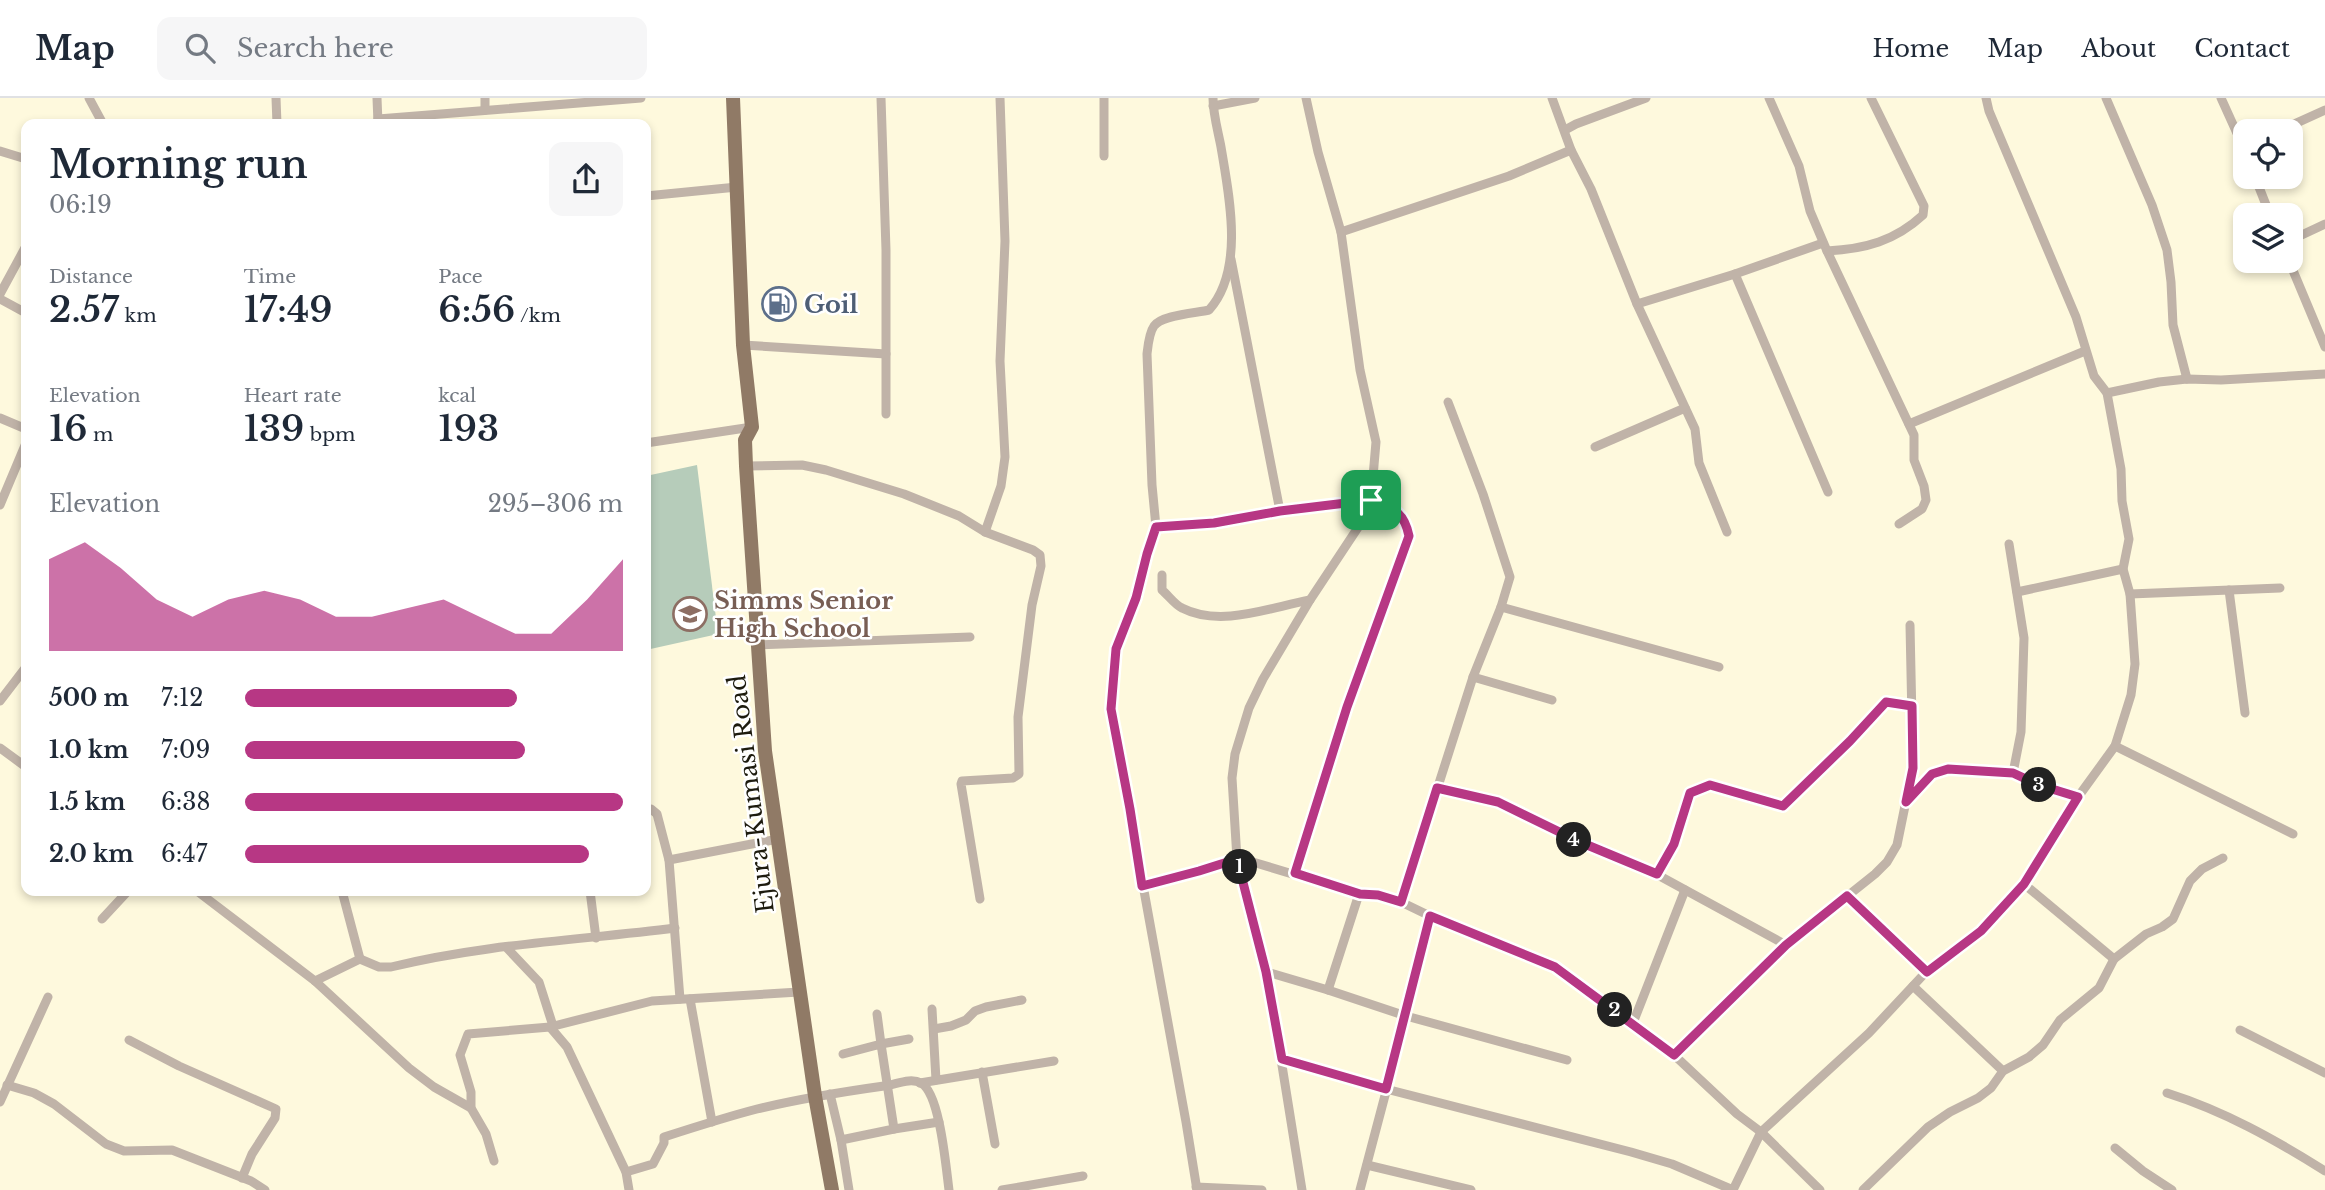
<!DOCTYPE html>
<html lang="en">
<head>
<meta charset="utf-8">
<style>
	:root { --surface:#fff; --page:#f6f6f7; --text:#1f2937; --muted:#747a83; --line:#e0e1e3; --accent:#b73784 }
	body { margin:0; font-family:"Libre Baskerville",serif; background:var(--page); color:var(--text); height:100vh; display:flex; flex-direction:column; font-size:26px; white-space:nowrap }
	* { box-sizing:border-box; margin:0 }
	p { font-size:23px; color:var(--muted) }
	.icon { flex:none; width:38px; height:38px; fill:none; stroke:currentColor; stroke-width:2; stroke-linecap:round; stroke-linejoin:round }
	.map { position:relative; flex:1; overflow:hidden }
	.details { position:absolute; left:21px; top:21px; width:630px; height:777px; display:flex; flex-direction:column; background:var(--surface); border-radius:14px; box-shadow:0 4px 10px #0003 }
	.details>* { flex:none }
	.buttons { position:absolute; left:2233px; top:21px; display:grid; gap:14px }
	.buttons a { display:grid; place-items:center; width:70px; height:70px; border-radius:14px; background:var(--surface); box-shadow:0 4px 10px #0003; font-size:35px }
	.pin { position:absolute; display:grid; place-items:center; width:60px; height:60px; color:#fff; margin:-30px; border-radius:14px; box-shadow:0 4px 10px #0006 }
	.km { position:absolute; width:35px; height:35px; margin:-18px; border-radius:50%; background:#222; color:#fff; font-size:19px; line-height:35px; text-align:center }
	.round { display:grid; place-items:center; flex:none; width:74px; height:74px; border-radius:14px; background:var(--page) }
	.head { display:flex; align-items:center; justify-content:space-between; height:119px; padding:0 28px }
	h1 { font-size:38px; font-weight:600; line-height:52px }
	.metrics { display:grid; grid-template-columns:repeat(3,1fr); gap:10px; height:119px; padding:7px 28px }
	.metrics div { display:grid; align-content:center }
	.metrics b { font-size:35px; font-weight:600 }
	.metrics small { font-size:19px; font-weight:400 }
	.metrics p { font-size:19px }
	.chart { height:196px; padding:14px 28px }
	.chart p { display:flex; justify-content:space-between }
	.chart svg { width:100%; height:126px; margin-top:7px; fill:var(--accent); opacity:.7 }
	ul { padding:0 28px; list-style:none; font-size:23px }
	li { display:grid; grid-template-columns:112px 84px 1fr; align-items:center; height:52px }
	li i { height:18px; border-radius:9px; background:var(--accent) }
	header { display:flex; align-items:center; gap:42px; box-sizing:border-box; height:98px; padding:0 35px; background:var(--surface); border-bottom:2px solid var(--line) }
	header strong { font-size:33px }
	nav { display:flex; gap:38px; margin-inline-start:auto; font-size:24px }
	.search { width:490px; height:63px; background:var(--page); display:flex; align-items:center; gap:18px; box-sizing:border-box; padding:0 24px; border-radius:14px; color:var(--muted); font-size:26px }
	.map>svg:first-child { display:block }
	.grass { fill:#b6ccba }
	.lines { fill:none; stroke-linecap:round; stroke-linejoin:round }
	.street { stroke:#c0b3a8; stroke-width:9 }
	.primary { stroke:#907a66; stroke-width:14 }
	.route-casing { stroke:#fff; stroke-width:14 }
	.route { stroke:#b73784; stroke-width:9 }
	.labels { text-anchor:middle; dominant-baseline:central; stroke-width:5; stroke-linejoin:round; paint-order:stroke }
	.service-label { font-size:24px; font-weight:bold; fill:#4e5e75; stroke:#fff; text-anchor:start }
	.education-label { font-size:24px; font-weight:bold; fill:#785e54; stroke:#fff; text-anchor:start }
	.street-label { font-size:24px; fill:#1d1b0e; stroke:#fff }
</style>
</head>
<body>
<header>
<strong>Map</strong>
<div class="search"><svg class="icon" aria-label="search" viewBox="0 0 24 24"><circle cx="10" cy="10" r="6"/><path d="M15 15l6 6"/></svg>Search here</div>
<nav><a>Home</a><a>Map</a><a>About</a><a>Contact</a></nav>
</header>
<div class="map">
<svg width="2325" height="1092" viewBox="0 0 2325 1092">
	<rect width="100%" height="100%" fill="#fef9dd"/>
	<polygon class="grass" points="697,367 718,536 646,552 646,378"/>
	<g class="lines">
		<g class="street">
			<polyline points="89,0 103,26"/>
			<polyline points="276,0 277,26"/>
			<polyline points="377,0 378,25"/>
			<polyline points="485,0 485,12"/>
			<polyline points="881,0 886,152 886,316"/>
			<polyline points="1552,0 1571,52 1591,91 1637,206 1695,331 1699,365 1727,434"/>
			<polyline points="1769,0 1799,68 1810,113 1827,153 1914,337 1914,362 1924,388 1926,402 1922,411 1899,426"/>
			<polyline points="2106,0 2152,107 2167,152 2171,184 2173,227 2187,281"/>
			<polyline points="2221,0 2245,53"/>
			<polyline points="1213,8 1255,0"/>
			<polyline points="378,21 641,0"/>
			<polyline points="1565,32 1576,26 1646,0"/>
			<polyline points="2279,33 2325,12"/>
			<polyline points="0,53 26,61"/>
			<polyline points="1104,58 1104,0"/>
			<polyline points="2255,79 2270,117"/>
			<polyline points="646,98 737,89"/>
			<polyline points="1341,134 1509,78 1571,52"/>
			<polyline points="2291,142 2325,126"/>
			<path d="M1827,153c38,-2 68,-10 96,-36l1,-9 -53,-108"/>
			<polyline points="1231,161 1280,413"/>
			<polyline points="2289,163 2325,249"/>
			<polyline points="1735,176 1828,394"/>
			<polyline points="0,196 26,148"/>
			<polyline points="0,201 26,215"/>
			<polyline points="1637,206 1735,176 1823,145"/>
			<polyline points="743,247 886,256"/>
			<polyline points="2107,295 2159,284 2187,281 2221,282 2325,276"/>
			<polyline points="0,320 26,331"/>
			<polyline points="1909,326 2085,253"/>
			<polyline points="646,345 752,329"/>
			<polyline points="1595,349 1685,310"/>
			<polyline points="746,368 802,367 826,372 904,396 959,418 985,434 1033,452 1040,457 1041,468 1032,507 1018,619 1019,676 1013,680 962,683 961,686 980,801"/>
			<polyline points="0,407 26,345"/>
			<path d="M1156,429l-4,-42 -5,-131c1,-9 2,-21 7,-28 7,-11 42,-13 55,-16 36,-40 20,-115 12,-163 -3,-16 -8,-33 -8,-49"/>
			<polyline points="985,434 1001,388 1005,359 1000,263 1005,143 1000,0"/>
			<polyline points="2009,446 2024,540 2021,634 2013,675"/>
			<path d="M1162,477v15c6,5 13,15 20,18 39,20 89,-1 128,-8"/>
			<polyline points="2229,492 2245,615"/>
			<polyline points="2017,494 2123,471"/>
			<polyline points="2130,496 2280,490"/>
			<polyline points="1501,509 1719,569"/>
			<polyline points="756,547 970,539"/>
			<polyline points="1473,579 1552,602"/>
			<polyline points="0,603 26,569"/>
			<polyline points="2115,648 2293,736"/>
			<polyline points="0,650 26,669"/>
			<polyline points="1437,690 1498,704 1580,744 1656,776 1786,847"/>
			<polyline points="1906,703 1913,670 1910,527"/>
			<polyline points="646,711 651,711 657,716 669,762 680,901"/>
			<polyline points="669,762 778,741"/>
			<polyline points="1656,776 1673,746 1690,695 1710,687 1783,708 1850,643 1886,604 1912,608"/>
			<polyline points="2024,786 2114,861"/>
			<polyline points="1142,788 1199,773 1237,761 1246,762 1359,796 1379,797 1401,804 1430,818 1555,869 1674,957 1737,1016 1761,1034 1820,1092"/>
			<polyline points="197,793 315,883 409,970 434,989 471,1010"/>
			<polyline points="590,793 596,840"/>
			<polyline points="1847,798 1926,874"/>
			<polyline points="1401,804 1473,579 1501,509 1510,479 1483,396 1448,304"/>
			<polyline points="102,821 128,793"/>
			<polyline points="506,849 539,884 553,928"/>
			<path d="M360,861l19,8h12c93,-23 190,-27 284,-39"/>
			<polyline points="1267,874 1328,892 1406,918 1567,962"/>
			<polyline points="315,883 360,861 342,793"/>
			<polyline points="1913,888 2003,973"/>
			<polyline points="1328,892 1359,796"/>
			<polyline points="690,901 712,1024"/>
			<polyline points="932,911 936,982"/>
			<polyline points="877,916 881,946 909,941"/>
			<polyline points="1633,925 1685,792"/>
			<polyline points="550,929 567,949 626,1074 629,1092"/>
			<polyline points="934,931 951,928 966,922 975,913 986,909 1022,902"/>
			<polyline points="2240,932 2325,975"/>
			<polyline points="129,942 179,968 276,1011 275,1020 252,1056 242,1080"/>
			<polyline points="1674,957 1786,847 1875,776 1887,764 1897,747 1906,703 1932,675 1948,672 2013,675 2039,687 2078,699"/>
			<polyline points="1282,961 1386,991 1631,1054 1672,1066 1733,1092 1761,1034 1869,935 1926,874 1981,833 2024,786 2078,699 2115,648 2131,597 2135,566 2130,496 2123,471 2129,441 2122,403 2121,371 2107,295 2094,278 2076,219 1989,13 1986,0"/>
			<polyline points="982,974 995,1046"/>
			<polyline points="920,985 1054,963"/>
			<polyline points="7,987 34,995 54,1006 106,1046 124,1053 172,1052 251,1083 265,1092"/>
			<path d="M2167,995c57,18 107,46 158,78"/>
			<polyline points="830,996 841,1042 894,1031 881,946 843,956"/>
			<polyline points="0,1004 48,899"/>
			<polyline points="894,1031 939,1024"/>
			<polyline points="841,1042 849,1092"/>
			<polyline points="2115,1050 2143,1073 2172,1092"/>
			<polyline points="494,1063 486,1036 471,1010 471,994 460,957 468,936 550,929 652,903 799,894"/>
			<polyline points="1367,1067 1471,1092"/>
			<path d="M626,1074l27,-8 11,-21v-6c31,-10 62,-20 93,-28 42,-10 84,-17 127,-23 11,-1 26,-9 37,-3 19,10 25,85 28,107"/>
			<polyline points="1196,1089 1262,1092"/>
			<polyline points="1002,1092 1083,1078"/>
			<path d="M1197,1092l-11,-68 -75,-413 5,-60 20,-51 11,-44 9,-27c58,-3 114,-14 170,-21 14,-2 35,-8 48,-5 21,6 31,14 35,35l-62,171 -52,166"/>
			<polyline points="1302,1092 1267,874 1237,761 1232,680 1235,656 1249,610 1263,581 1310,502 1359,428 1371,402 1376,344 1360,272 1341,134 1318,54 1306,0"/>
			<polyline points="1360,1092 1406,918 1430,818"/>
			<polyline points="1863,1092 1928,1029 1950,1014 1978,1000 1991,990 2003,973 2029,959 2043,947 2060,922 2099,890 2114,861 2146,836 2162,829 2173,821 2190,783 2202,771 2223,760"/>
		</g>
		<polyline class="primary" points="733,0 743,247 752,329 745,342 746,368 765,653 815,998 832,1092"/>
	</g>
	<g class="lines">
		<g class="route-casing">
			<path id="route" d="M1371,402c22,9 33,11 38,36l-62,171 -52,166 65,21 18,1 23,7 36,-114 61,14 82,40 77,32 17,-30 16,-51 20,-8 73,21 67,-65 36,-39 26,4 1,62 -7,34 26,-28 16,-5 65,4 26,12 39,12 -54,87 -43,47 -54,41 -80,-76 -61,49 -112,110 -119,-88 -125,-51 -44,173 -104,-30 -16,-87 -29,-113 -38,12 -57,15 -12,-77 -19,-100 5,-60 20,-51 11,-44 9,-27 58,-4 66,-12z"/>
		</g>
		<use href="#route" class="route"/>
	</g>
	<defs>
		<g id="fuel-ring" transform="scale(1.75)"><circle r="9.5" fill="#fff" stroke="#5c6f8a" stroke-width="1.5"/><path d="M-5.5-6h7V0h2V4h1.3V-2.5L3-4.5l.8-.8L6-3V5H2.5V1h-1V6h-7ZM-4.2-4.7v3.2H.2V-4.7Z" fill="#5c6f8a"/></g>
		<g id="school-ring" transform="scale(1.75)"><circle r="9.5" fill="#fff" stroke="#8d6e63" stroke-width="1.5"/><path d="M0-5L7-2L0 1L-7-2ZM-4 1L0 2.5L4 1V4Q0 6-4 4Z" fill="#8d6e63"/></g>
	</defs>
	<g fill-rule="evenodd">
		<use href="#fuel-ring" x="779" y="206"/>
		<use href="#school-ring" x="690" y="516"/>
	</g>
	<g class="labels">
		<g class="service-label">
			<text x="804" y="206">Goil</text>
		</g>
		<g class="education-label">
			<text x="714" y="502">Simms Senior<tspan x="714" dy="28">High School</tspan></text>
		</g>
		<g class="street-label">
			<text transform="translate(751 696) rotate(-97)">Ejura-Kumasi Road</text>
		</g>
	</g>
</svg>
<div class="buttons">
<a><svg class="icon" aria-label="locate" viewBox="0 0 24 24"><circle cx="12" cy="12" r="6"/><path d="M12 2v4M12 18v4M2 12h4M18 12h4"/></svg></a>
<a><svg class="icon" aria-label="layers" viewBox="0 0 24 24"><path d="M12 4l9 5-9 5-9-5zM3 14l9 5 9-5"/></svg></a>
</div>
<div class="pin" style="left:1371px;top:402px;background:#1e9e55"><svg class="icon" aria-label="arrive" viewBox="0 0 24 24"><path d="M6 21V4h12l-3 4 3 4H6"/></svg></div>
<b class="km" style="left:1240px;top:769px">1</b>
<b class="km" style="left:1615px;top:912px">2</b>
<b class="km" style="left:2039px;top:687px">3</b>
<b class="km" style="left:1574px;top:742px">4</b>
<section class="details">
<div class="head"><div><h1>Morning run</h1><p>06:19</p></div><a class="round"><svg class="icon" aria-label="share" viewBox="0 0 24 24"><path d="M12 15V3M7 8l5-5 5 5M5 13v7h14v-7"/></svg></a></div>
<div class="metrics">
<div><p>Distance</p><b>2.57<small> km</small></b></div>
<div><p>Time</p><b>17:49</b></div>
<div><p>Pace</p><b>6:56<small> /km</small></b></div>
</div>
<div class="metrics">
<div><p>Elevation</p><b>16<small> m</small></b></div>
<div><p>Heart rate</p><b>139<small> bpm</small></b></div>
<div><p>kcal</p><b>193</b></div>
</div>
<div class="chart"><p><span>Elevation</span>295–306 m</p>
<svg viewBox="0 0 160 44" preserveAspectRatio="none"><path d="M0 44V12L10 6L20 15L30 26L40 32L50 26L60 23L70 26L80 32L90 32L100 29L110 26L120 32L130 38L140 38L150 26L160 12V44z"/></svg>
</div>
<ul>
<li><b>500 m</b>7:12<i style="width:72%"></i></li>
<li><b>1.0 km</b>7:09<i style="width:74%"></i></li>
<li><b>1.5 km</b>6:38<i style="width:100%"></i></li>
<li><b>2.0 km</b>6:47<i style="width:91%"></i></li>
</ul>
</section>
</div>
</body>
</html>
